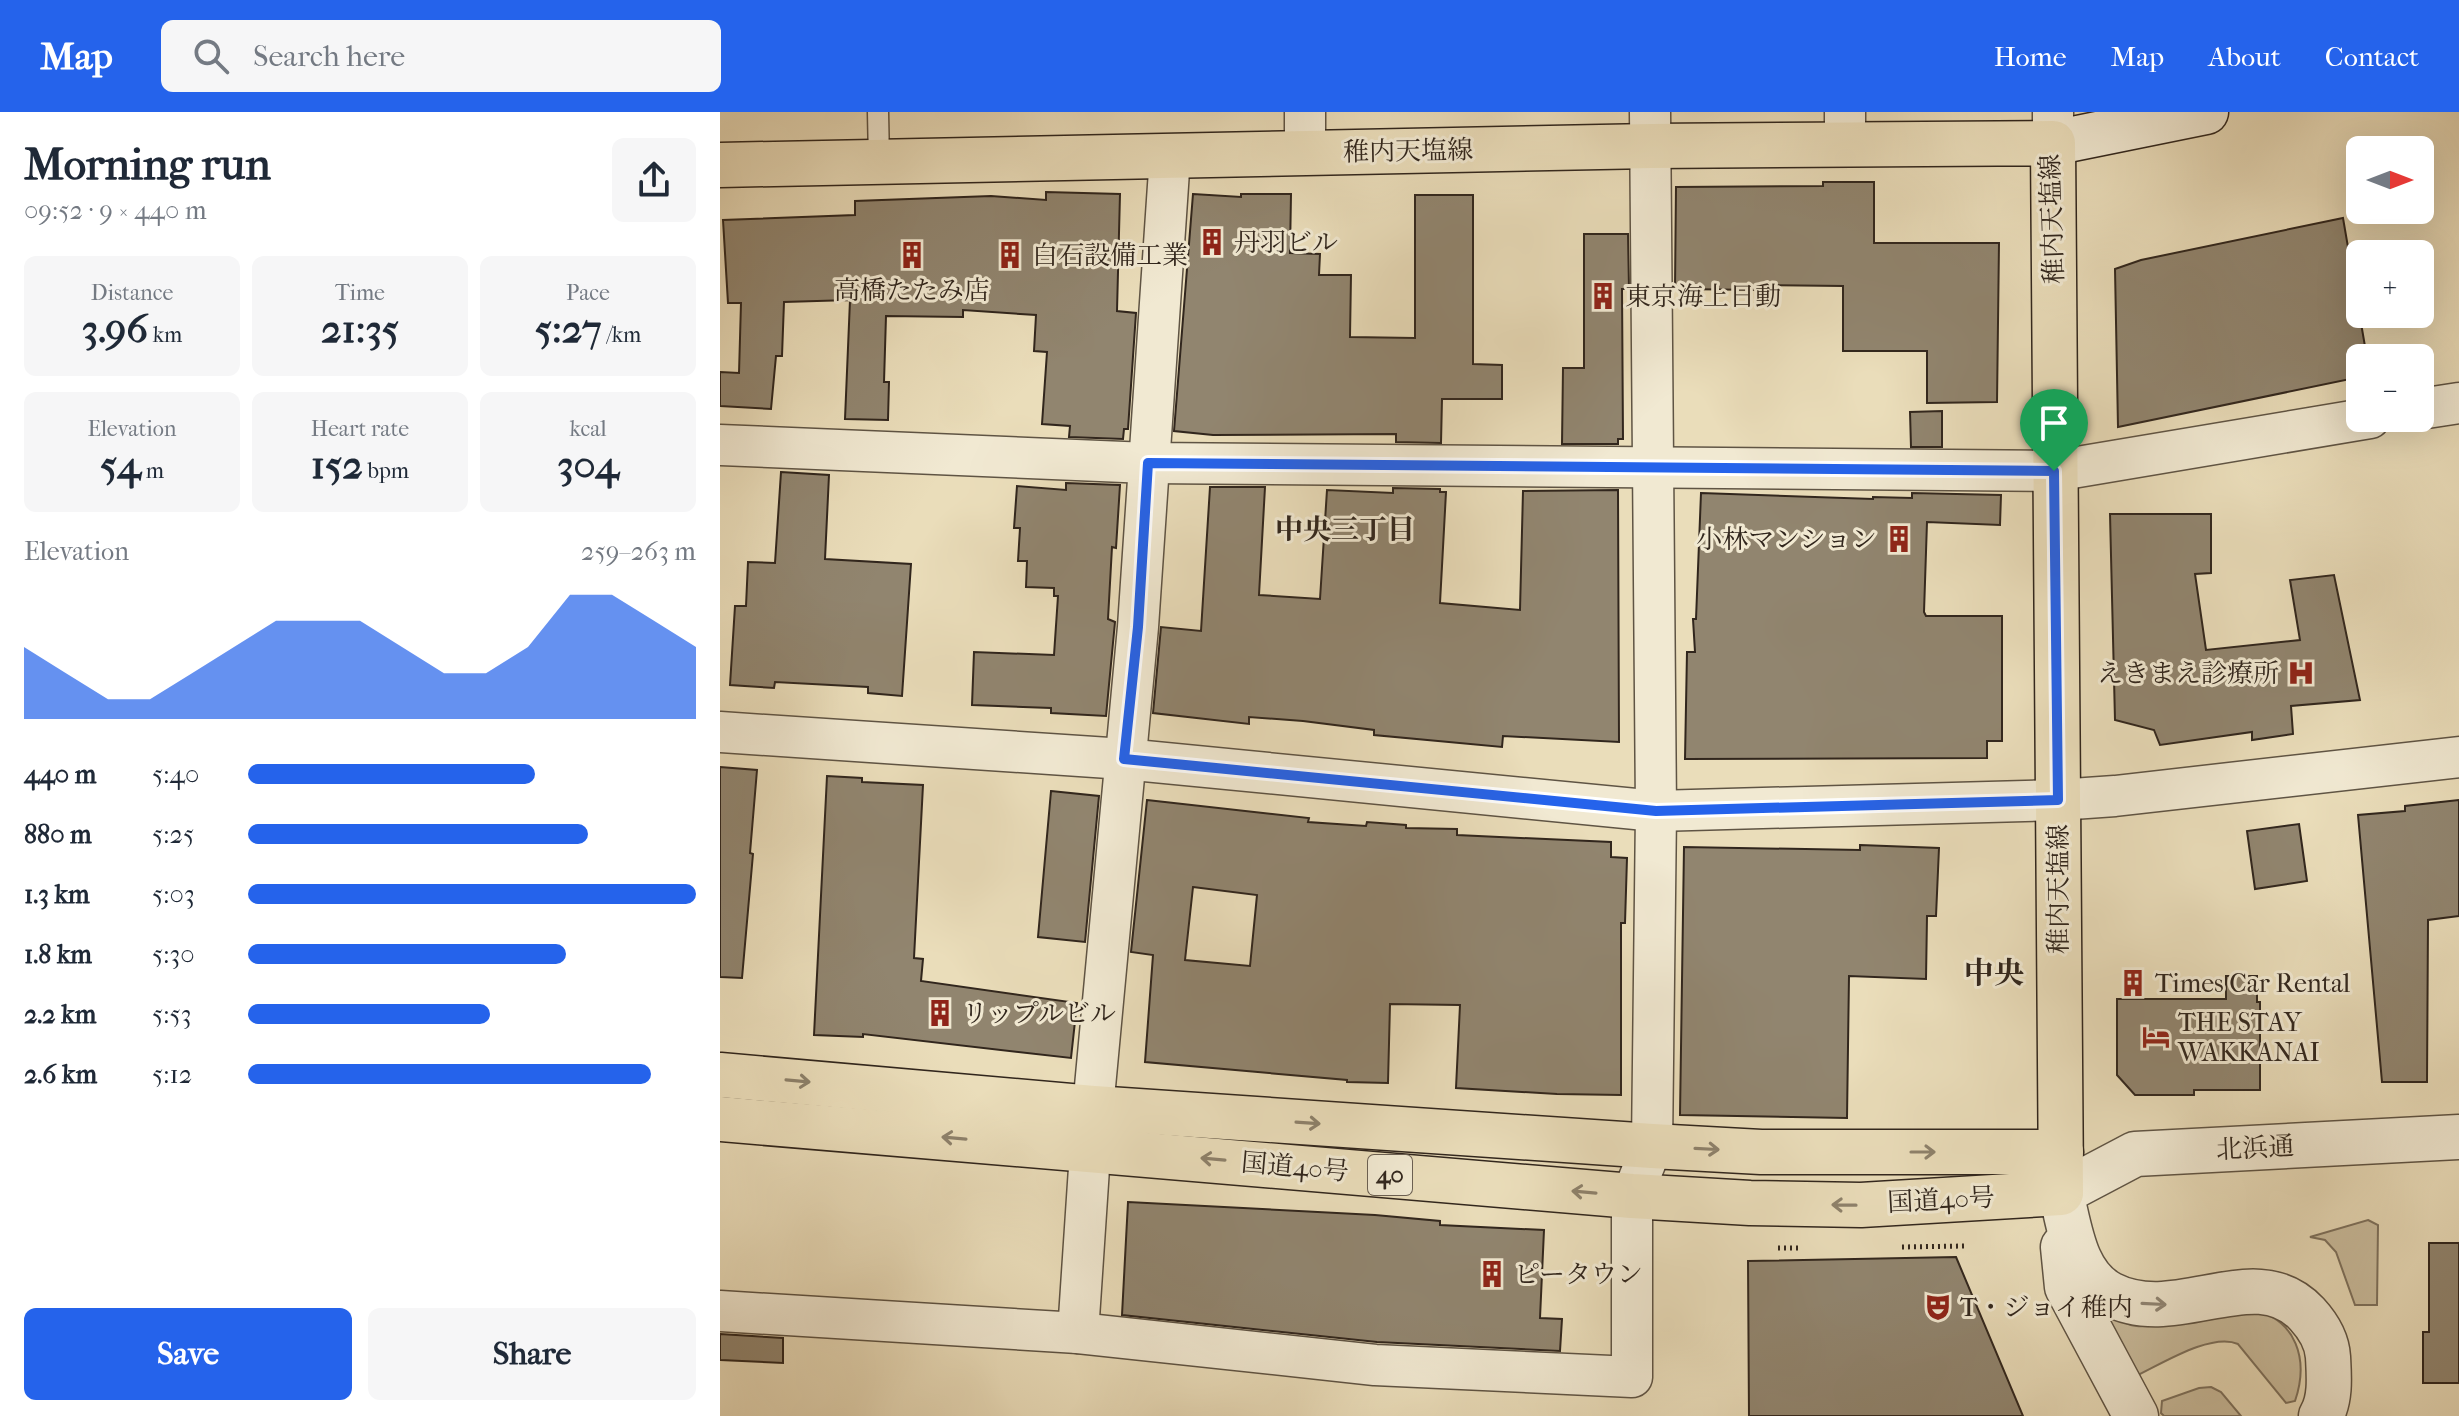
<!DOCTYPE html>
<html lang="en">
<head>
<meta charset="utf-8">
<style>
	:root { --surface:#fff; --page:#f6f6f7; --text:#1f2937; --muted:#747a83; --accent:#2563eb }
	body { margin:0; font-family:"IM FELL French Canon","Noto Serif JP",serif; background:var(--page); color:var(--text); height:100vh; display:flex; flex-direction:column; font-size:30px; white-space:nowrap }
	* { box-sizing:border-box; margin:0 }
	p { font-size:26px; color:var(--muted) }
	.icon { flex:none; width:44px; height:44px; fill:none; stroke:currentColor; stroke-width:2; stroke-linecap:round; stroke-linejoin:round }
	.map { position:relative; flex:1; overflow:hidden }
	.drawer { display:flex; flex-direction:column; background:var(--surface); width:720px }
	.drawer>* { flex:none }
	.needle { width:52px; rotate:90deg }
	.fabs { position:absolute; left:1626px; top:24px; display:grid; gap:16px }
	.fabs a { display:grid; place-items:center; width:88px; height:88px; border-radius:12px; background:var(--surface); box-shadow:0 8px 32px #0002; font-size:40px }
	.pin { position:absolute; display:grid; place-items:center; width:68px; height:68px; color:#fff; margin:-82px -34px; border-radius:50% 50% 50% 0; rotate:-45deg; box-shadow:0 0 8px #0007 }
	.pin .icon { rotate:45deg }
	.round { display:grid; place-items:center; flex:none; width:84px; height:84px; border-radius:12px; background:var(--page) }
	.summary { display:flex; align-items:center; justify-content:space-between; height:136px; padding:0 24px }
	h1 { font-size:44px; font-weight:800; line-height:60px }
	.stats { display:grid; grid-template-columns:repeat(3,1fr); gap:12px; height:136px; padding:8px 24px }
	.stats div { display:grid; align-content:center; border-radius:12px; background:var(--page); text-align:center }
	.stats b { font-size:40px; font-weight:800 }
	.stats small { font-size:22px; font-weight:400 }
	.stats p { font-size:22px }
	.chart { height:224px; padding:16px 24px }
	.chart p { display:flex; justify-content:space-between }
	.chart svg { width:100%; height:144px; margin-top:8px; fill:var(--accent); opacity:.7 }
	.button { display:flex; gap:16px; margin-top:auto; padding:16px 24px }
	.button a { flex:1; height:92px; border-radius:12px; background:var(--accent); color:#fff; font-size:32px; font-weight:800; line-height:92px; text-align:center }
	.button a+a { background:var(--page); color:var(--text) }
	ul { padding:0 24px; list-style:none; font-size:26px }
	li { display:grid; grid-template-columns:128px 96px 1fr; align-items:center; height:60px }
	li i { height:20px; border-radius:10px; background:var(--accent) }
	header { display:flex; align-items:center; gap:48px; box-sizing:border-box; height:112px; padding:0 40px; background:var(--accent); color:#fff }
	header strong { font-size:38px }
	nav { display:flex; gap:44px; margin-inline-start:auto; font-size:28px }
	.search { width:560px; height:72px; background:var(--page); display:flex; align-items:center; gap:20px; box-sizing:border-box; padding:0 28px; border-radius:12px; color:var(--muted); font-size:30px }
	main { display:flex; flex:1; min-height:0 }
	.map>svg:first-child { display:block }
	.green { fill:#cbbe9f; stroke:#7e725e; stroke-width:2 }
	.building { fill:#91856f; stroke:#31261d; stroke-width:2; fill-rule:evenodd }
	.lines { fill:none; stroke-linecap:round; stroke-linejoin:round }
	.service-casing { stroke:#5f5444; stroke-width:23 }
	.minor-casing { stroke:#5f5444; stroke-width:43 }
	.tertiary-casing { stroke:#5f5444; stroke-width:47 }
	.secondary-casing { stroke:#31261d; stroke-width:47 }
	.primary-casing { stroke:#31261d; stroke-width:47 }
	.trunk-casing { stroke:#31261d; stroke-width:47 }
	.path { stroke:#31261d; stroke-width:5; stroke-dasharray:2 4; stroke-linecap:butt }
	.service { stroke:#f1e9d2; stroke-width:20 }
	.minor { stroke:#f1e9d2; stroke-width:40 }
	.tertiary { stroke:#f1e9d2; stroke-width:44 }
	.secondary { stroke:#f1e9d2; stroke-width:44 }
	.primary { stroke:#eaddba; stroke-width:44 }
	.trunk { stroke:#eaddba; stroke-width:44 }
	.oneway { stroke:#8e826c }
	.oneway2 { stroke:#918878 }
	.route-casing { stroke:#fff; stroke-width:16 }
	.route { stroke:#2563eb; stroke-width:10 }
	.labels { text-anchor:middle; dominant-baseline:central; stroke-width:6; stroke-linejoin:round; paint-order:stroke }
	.shield { fill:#f1e9d2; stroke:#6b6053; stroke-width:2 }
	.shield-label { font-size:24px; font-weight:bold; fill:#31261d }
	.street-label { font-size:26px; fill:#31261d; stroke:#f1e9d2 }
	.poi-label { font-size:26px; fill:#31261d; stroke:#f1e9d2; text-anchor:start }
	.neighbourhood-label { font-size:28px; font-weight:bold; fill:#31261d; stroke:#f1e9d2 }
	.quarter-label { font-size:30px; font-weight:bold; fill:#31261d; stroke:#f1e9d2 }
</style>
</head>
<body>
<header>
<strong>Map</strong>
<div class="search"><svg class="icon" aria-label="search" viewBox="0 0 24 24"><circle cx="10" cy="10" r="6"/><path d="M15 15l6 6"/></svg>Search here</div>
<nav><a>Home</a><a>Map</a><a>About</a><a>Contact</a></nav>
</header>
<main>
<section class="drawer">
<div class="summary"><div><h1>Morning run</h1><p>09:52 · 9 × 440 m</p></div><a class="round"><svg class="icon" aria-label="share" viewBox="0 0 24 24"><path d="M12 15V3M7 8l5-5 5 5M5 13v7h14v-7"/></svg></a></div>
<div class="stats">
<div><p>Distance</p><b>3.96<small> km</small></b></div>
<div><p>Time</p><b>21:35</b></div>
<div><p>Pace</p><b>5:27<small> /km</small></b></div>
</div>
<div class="stats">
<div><p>Elevation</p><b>54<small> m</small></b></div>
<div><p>Heart rate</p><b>152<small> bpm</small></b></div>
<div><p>kcal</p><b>304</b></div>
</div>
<div class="chart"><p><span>Elevation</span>259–263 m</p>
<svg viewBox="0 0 160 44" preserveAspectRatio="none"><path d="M0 44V22L10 30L20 38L30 38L40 30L50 22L60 14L70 14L80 14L90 22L100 30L110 30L120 22L130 6L140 6L150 14L160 22V44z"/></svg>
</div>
<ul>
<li><b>440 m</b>5:40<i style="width:64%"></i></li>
<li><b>880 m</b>5:25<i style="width:76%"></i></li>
<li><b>1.3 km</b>5:03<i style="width:100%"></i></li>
<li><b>1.8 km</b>5:30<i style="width:71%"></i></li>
<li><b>2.2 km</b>5:53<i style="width:54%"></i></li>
<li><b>2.6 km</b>5:12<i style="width:90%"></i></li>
</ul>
<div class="button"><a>Save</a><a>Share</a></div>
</section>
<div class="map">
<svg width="1739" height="1304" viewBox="0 0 1739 1304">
	<rect width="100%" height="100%" fill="#eaddba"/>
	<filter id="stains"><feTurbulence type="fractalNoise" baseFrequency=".0025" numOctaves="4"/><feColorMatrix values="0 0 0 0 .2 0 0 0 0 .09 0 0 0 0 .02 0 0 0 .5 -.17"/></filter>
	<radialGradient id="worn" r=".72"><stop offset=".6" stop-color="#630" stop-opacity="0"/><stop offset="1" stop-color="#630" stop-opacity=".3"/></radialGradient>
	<g class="green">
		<polygon points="1648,1108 1658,1113 1657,1193 1635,1193 1616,1140 1605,1128 1590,1125"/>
		<path d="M1360,1172c15,14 29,31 48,40 20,9 98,-11 123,-15 46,10 58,51 44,92l-9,2 -48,-59c-27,-12 -78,21 -104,33z"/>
		<polygon points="1491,1275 1501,1280 1521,1304 1444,1304 1441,1301 1442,1289 1479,1276"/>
	</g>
	<g class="building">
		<polygon points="1103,70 1154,70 1154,131 1279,131 1277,290 1207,291 1207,239 1123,239 1123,174 1045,173 1045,178 955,177 956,75 1103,74"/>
		<polygon points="326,80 400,82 397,199 416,201 408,317 404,317 403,327 349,325 350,314 322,312 327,240 314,239 316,203 243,198 243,205 166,204 164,270 169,270 168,308 125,307 130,188 64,190 62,244 56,244 51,297 0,294 0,260 19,261 21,191 8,191 3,108 135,103 135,89 271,84 326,88"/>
		<polygon points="473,82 521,85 521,82 571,82 570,141 600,142 599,163 631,163 630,225 695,226 695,83 753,83 753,252 782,253 782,287 722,287 721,331 676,330 676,322 493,323 454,319"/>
		<polygon points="1623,106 1647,246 1640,246 1640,265 1398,315 1395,157 1421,148"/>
		<polygon points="864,122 908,122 909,177 902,177 903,327 898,327 898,332 842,332 843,256 864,256"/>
		<polygon points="1222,299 1222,335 1191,335 1190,300"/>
		<polygon points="61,360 109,363 105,447 191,452 182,584 148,581 148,575 55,570 54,576 10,573 15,494 26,494 28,450 55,451"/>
		<polygon points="346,371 400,373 396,436 392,435 388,507 395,510 386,604 331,601 331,596 252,593 254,540 334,543 338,484 334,484 334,476 306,475 307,449 298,449 300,416 294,416 297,374 346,378"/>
		<polygon points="490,375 545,375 539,483 600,487 607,378 673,381 673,376 720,377 720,380 726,380 720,491 800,498 803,379 898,378 899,630 783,624 782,635 654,623 654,618 583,609 529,605 529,612 433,601 441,515 481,519"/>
		<polygon points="981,381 1153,387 1153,385 1192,386 1192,381 1281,383 1280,413 1207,410 1204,500 1206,504 1282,504 1282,629 1267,629 1267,646 965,647 967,540 975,540 973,507 976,507"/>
		<polygon points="1390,402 1491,402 1491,461 1475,462 1486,538 1580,528 1570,468 1614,463 1640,588 1571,594 1573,622 1532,628 1532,620 1440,633 1434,618 1395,608"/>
		<polygon points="0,655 37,658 30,741 33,742 22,866 0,865"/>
		<polygon points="107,664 142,666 142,670 203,673 194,846 203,847 201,869 357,891 351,946 143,922 143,925 94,923"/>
		<polygon points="331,679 379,684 365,830 318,825"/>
		<path d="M427,688l162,18 -1,4 58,4 1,-4 39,3v3l51,1v6l154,7v15l16,1 -2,65h-4v172l-64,-1 -101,-6 4,-83 -70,-1 -2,79 -41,-1v-2l-202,-18 8,-107 -22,-3zM473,775l64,8 -7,71 -65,-6z"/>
		<polygon points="1739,688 1739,804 1708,808 1707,970 1662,970 1638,703 1685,699 1685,694"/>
		<polygon points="1579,712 1587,769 1535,777 1527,719"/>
		<polygon points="1140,733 1219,736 1216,804 1207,804 1206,867 1129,864 1127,1006 960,1003 964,735 1140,738"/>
		<polygon points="1506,864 1537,864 1537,890 1540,890 1540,978 1474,978 1474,983 1415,983 1397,963 1397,887 1506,887"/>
		<polygon points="408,1090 655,1103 720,1109 720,1113 824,1118 820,1206 842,1207 840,1239 657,1230 402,1203"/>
		<polygon points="1709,1131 1739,1131 1739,1271 1703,1271 1703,1220 1709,1220"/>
		<polygon points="1236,1145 1303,1304 1029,1304 1028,1149"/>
		<polygon points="0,1222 63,1226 63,1251 0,1248"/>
	</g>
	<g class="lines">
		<g class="service-casing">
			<polyline id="service" points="158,0 159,49"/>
		</g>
		<g class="minor-casing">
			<g id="minor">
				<polyline points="1125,0 1125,31"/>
				<polyline points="1333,0 1333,31"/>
				<polyline points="585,40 585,0"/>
				<polyline points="1700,297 1739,291"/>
				<polyline points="0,333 428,351 1334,359 1650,306"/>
				<polyline points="0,620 404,647 936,699 1338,688 1395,684 1739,645"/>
				<polyline points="0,1199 358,1221 655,1253 912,1265 912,1084 932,1034 936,699 930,0"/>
				<polyline points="358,1221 373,996 418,515 450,44"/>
			</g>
		</g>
		<g class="tertiary-casing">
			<g id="tertiary">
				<path d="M1341,1081c9,35 13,82 49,101 68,35 145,-36 197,20 11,12 20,26 21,43 1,19 3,42 -7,59"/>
				<polyline points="1341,1081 1415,1042 1739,1025"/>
				<polyline points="1343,1135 1347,1175 1416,1304"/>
			</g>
		</g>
		<g class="secondary-casing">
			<polyline id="secondary" points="1333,31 1486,0"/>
		</g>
		<g class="primary-casing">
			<polyline id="primary" points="0,53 931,34 1333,31 1341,1079"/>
		</g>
		<g class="trunk-casing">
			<g id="trunk">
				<polyline points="0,963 373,996 932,1034 1041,1040 1341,1040"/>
				<polyline points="0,1007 912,1084 1030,1091 1141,1093 1341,1081"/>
			</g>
		</g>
		<g class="path">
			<polyline points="1182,1135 1244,1134"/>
			<polyline points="1058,1136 1080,1136"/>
		</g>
		<use href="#service" class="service"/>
		<use href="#minor" class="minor"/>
		<use href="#tertiary" class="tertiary"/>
		<use href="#secondary" class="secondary"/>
		<use href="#primary" class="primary"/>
		<use href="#trunk" class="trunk"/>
	</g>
	<defs><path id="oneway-shaft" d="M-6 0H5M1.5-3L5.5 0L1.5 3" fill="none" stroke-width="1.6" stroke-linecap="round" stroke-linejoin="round" transform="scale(2)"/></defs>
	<g class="oneway">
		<use href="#oneway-shaft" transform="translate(78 969) rotate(5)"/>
		<use href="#oneway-shaft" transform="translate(588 1011) rotate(4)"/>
		<use href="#oneway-shaft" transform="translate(234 1026) rotate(-175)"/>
		<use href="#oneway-shaft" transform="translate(987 1037) rotate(3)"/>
		<use href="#oneway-shaft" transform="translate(1203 1040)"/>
		<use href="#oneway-shaft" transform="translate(493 1047) rotate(-175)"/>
		<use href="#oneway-shaft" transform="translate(864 1080) rotate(-175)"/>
		<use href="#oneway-shaft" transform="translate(1124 1093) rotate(-179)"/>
	</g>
	<use class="oneway2" href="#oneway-shaft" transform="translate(1434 1192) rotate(3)"/>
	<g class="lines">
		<g class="route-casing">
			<polygon id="route" points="428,351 1334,359 1338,688 936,699 404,647 418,515"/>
		</g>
		<use href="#route" class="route"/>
	</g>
	<defs>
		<g id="building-bare" transform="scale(2.16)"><path d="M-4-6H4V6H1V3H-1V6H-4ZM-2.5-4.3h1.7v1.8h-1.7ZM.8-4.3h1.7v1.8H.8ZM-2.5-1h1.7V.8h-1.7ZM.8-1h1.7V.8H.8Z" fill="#8f2418" stroke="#f1e9d2" stroke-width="2.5" paint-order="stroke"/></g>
		<g id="hospital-bare" transform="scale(2.16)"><path d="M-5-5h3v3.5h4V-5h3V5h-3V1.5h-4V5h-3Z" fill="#8f2418" stroke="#f1e9d2" stroke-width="2.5" paint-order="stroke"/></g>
		<g id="hotel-bare" transform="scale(2.16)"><path d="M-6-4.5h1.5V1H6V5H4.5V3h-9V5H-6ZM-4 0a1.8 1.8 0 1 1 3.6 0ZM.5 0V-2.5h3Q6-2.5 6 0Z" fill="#8f2418" stroke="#f1e9d2" stroke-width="2.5" paint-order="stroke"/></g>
		<g id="theatre-bare" transform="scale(2.16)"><path d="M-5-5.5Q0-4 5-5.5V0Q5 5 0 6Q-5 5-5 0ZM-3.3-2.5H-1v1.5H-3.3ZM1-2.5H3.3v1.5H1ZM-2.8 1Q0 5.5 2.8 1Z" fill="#8f2418" stroke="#f1e9d2" stroke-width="2.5" paint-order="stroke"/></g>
	</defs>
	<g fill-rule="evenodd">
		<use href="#building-bare" x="492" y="130"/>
		<use href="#building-bare" x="192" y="143"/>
		<use href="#building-bare" x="290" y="143"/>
		<use href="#building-bare" x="883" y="184"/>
		<use href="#building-bare" x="1179" y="427"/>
		<use href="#hospital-bare" x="1581" y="561"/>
		<use href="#building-bare" x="1413" y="871"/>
		<use href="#building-bare" x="220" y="901"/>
		<use href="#hotel-bare" x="1436" y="925"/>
		<use href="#building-bare" x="772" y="1162"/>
		<use href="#theatre-bare" x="1218" y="1195"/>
	</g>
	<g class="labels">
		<rect class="shield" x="648" y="1043" width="44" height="40" rx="6"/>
		<g class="shield-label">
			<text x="670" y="1063">40</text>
		</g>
		<g class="street-label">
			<text transform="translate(688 39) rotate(-1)">稚内天塩線</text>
			<text transform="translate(1332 107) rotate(-92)">稚内天塩線</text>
			<text transform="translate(1338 777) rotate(-90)">稚内天塩線</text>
			<text transform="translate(1535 1036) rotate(-3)">北浜通</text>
			<text transform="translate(575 1055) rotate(5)">国道40号</text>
			<text transform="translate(1221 1088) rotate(-3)">国道40号</text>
		</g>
		<g class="poi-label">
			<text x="514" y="130">丹羽ビル</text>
			<text x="312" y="143">白石設備工業</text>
			<text x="192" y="178" text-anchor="middle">高橋たたみ店</text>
			<text x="905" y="184">東京海上日動</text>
			<text x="1157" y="427" text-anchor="end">小林マンション</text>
			<text x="1559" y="561" text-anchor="end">えきまえ診療所</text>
			<text x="1435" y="871">Times Car Rental</text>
			<text x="242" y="901">リップルビル</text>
			<text x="1458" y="910">THE STAY<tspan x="1458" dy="30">WAKKANAI</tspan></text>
			<text x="794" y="1162">ピータウン</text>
			<text x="1240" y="1195">T・ジョイ稚内</text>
		</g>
		<g class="neighbourhood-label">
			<text x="625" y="417">中央三丁目</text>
		</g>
		<g class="quarter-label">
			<text x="1274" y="861">中央</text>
		</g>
	</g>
	<rect width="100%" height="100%" filter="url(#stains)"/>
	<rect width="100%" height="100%" fill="url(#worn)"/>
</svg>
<div class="fabs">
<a><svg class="needle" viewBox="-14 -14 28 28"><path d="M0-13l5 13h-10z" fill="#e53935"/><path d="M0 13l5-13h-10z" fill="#747a83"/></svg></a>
<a>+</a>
<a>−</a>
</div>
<div class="pin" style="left:1334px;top:359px;background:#1e9e55"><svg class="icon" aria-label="arrive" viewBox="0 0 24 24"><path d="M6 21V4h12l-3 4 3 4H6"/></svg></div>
</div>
</main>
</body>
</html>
